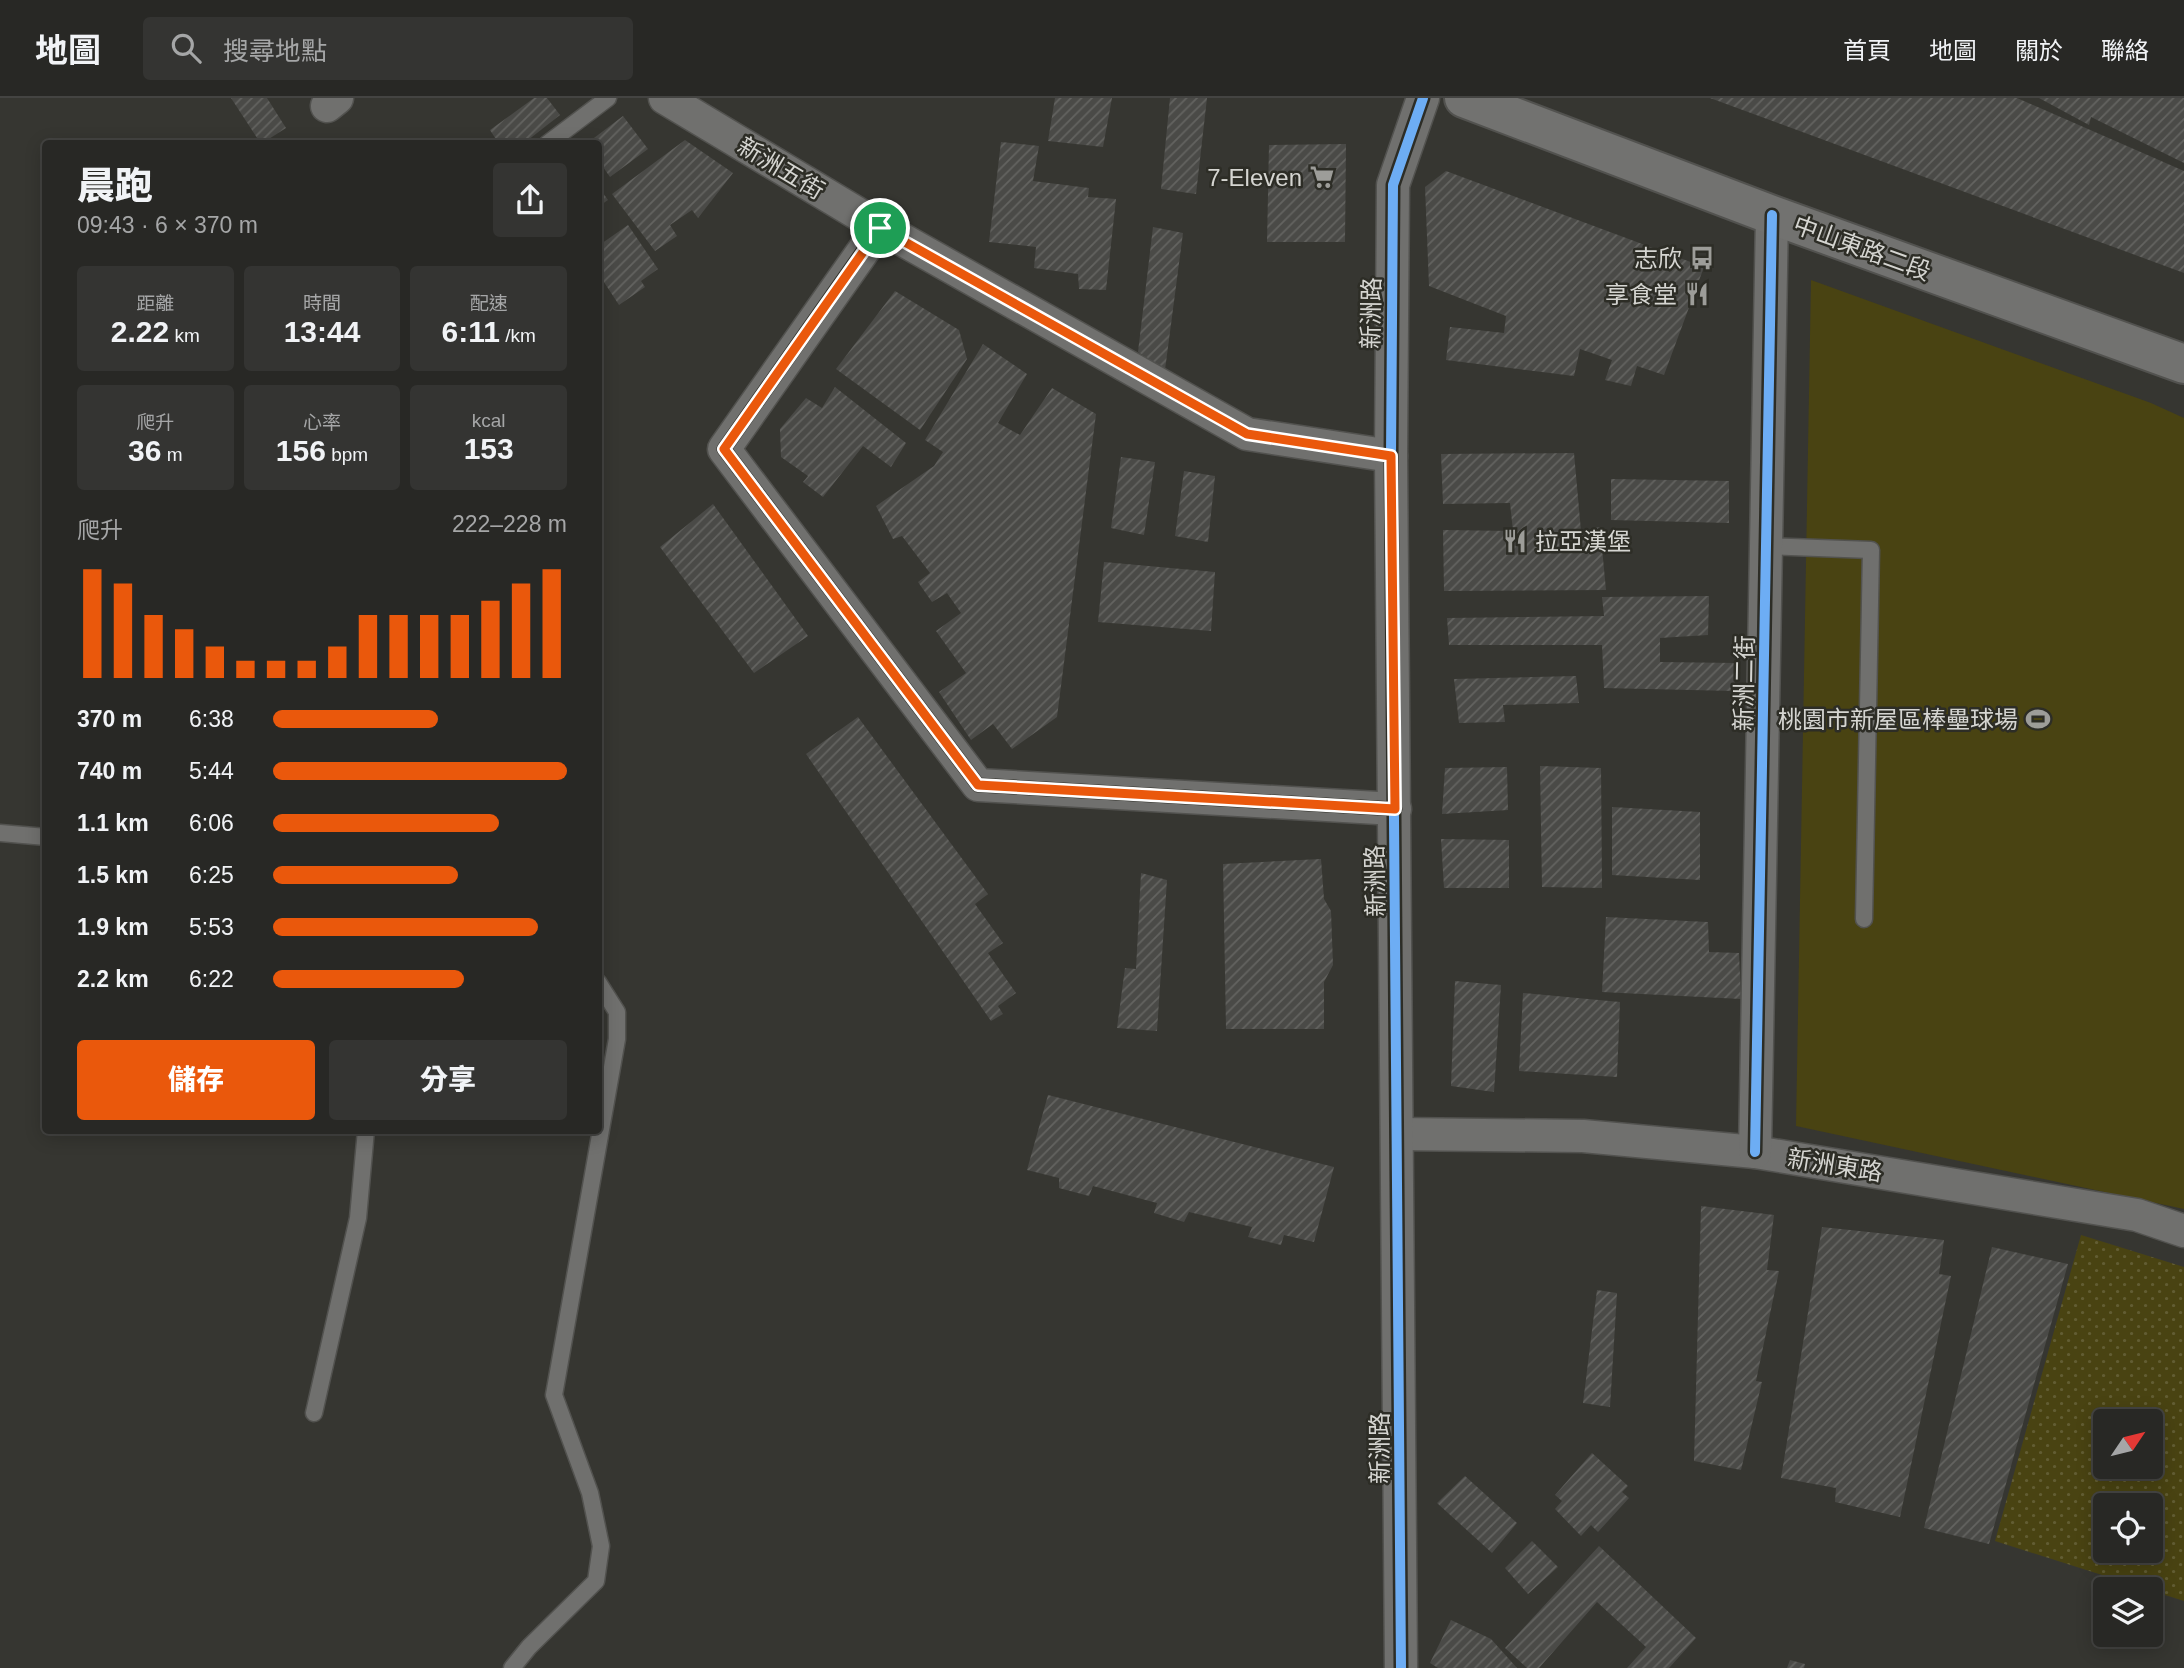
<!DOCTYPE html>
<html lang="zh-TW">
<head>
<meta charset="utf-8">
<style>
	:root { --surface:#282825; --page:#343432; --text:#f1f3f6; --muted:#a5a6a7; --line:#444442; --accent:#ea580c }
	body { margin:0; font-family:Helvetica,"Noto Sans TC",sans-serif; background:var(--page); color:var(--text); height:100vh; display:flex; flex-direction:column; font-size:26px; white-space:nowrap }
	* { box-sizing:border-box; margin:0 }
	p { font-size:23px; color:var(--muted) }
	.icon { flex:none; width:38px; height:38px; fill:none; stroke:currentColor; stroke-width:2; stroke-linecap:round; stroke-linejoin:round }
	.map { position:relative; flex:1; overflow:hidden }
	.drawer { position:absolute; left:42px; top:42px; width:560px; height:994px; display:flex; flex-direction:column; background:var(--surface); border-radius:7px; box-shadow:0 4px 18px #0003,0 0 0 2px var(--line) }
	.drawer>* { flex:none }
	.needle { width:46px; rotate:55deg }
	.buttons { position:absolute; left:2093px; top:1311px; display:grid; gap:14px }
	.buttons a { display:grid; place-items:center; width:70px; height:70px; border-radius:7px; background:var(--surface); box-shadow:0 4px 18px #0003,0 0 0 2px var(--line); font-size:35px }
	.pin { position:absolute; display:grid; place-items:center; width:60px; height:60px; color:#fff; margin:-30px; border:4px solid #fff; border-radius:50%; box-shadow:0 2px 7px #0007 }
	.round { display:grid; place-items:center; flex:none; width:74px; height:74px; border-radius:7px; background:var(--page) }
	.summary { display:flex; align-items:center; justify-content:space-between; height:119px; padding:0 35px }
	h1 { font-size:38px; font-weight:800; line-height:52px }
	.metrics { display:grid; grid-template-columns:repeat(3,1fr); gap:10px; height:119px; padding:7px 35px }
	.metrics div { display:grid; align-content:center; border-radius:7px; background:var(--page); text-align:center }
	.metrics b { font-size:30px; font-weight:800 }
	.metrics small { font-size:19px; font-weight:400 }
	.metrics p { font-size:19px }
	.chart { height:196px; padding:14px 35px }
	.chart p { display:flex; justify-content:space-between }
	.chart svg { width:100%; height:126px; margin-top:7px; stroke:var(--accent); stroke-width:6 }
	.primary-button { display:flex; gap:14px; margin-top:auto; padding:14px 35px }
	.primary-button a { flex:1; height:80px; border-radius:7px; background:var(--accent); color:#fff; font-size:28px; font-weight:800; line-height:80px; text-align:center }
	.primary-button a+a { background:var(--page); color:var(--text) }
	ul { padding:0 35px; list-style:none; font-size:23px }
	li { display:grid; grid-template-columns:112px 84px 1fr; align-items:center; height:52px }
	li i { height:18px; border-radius:9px; background:var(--accent) }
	header { display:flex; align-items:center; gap:42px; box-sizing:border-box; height:98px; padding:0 35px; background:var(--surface); border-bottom:2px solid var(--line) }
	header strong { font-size:33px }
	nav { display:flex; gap:38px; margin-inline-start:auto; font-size:24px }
	.search { width:490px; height:63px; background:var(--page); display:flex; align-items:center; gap:18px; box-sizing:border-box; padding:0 24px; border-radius:7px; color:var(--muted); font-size:26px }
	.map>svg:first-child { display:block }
	.grass { fill:url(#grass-dots); fill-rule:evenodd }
	.garden { fill:#494312 }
	.building { fill:url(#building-hatch) }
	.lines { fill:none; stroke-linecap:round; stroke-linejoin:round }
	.service-casing { stroke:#52524f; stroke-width:19 }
	.minor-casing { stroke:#52524f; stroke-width:35 }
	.secondary-casing { stroke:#52524f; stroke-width:42 }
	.service { stroke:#70706e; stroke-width:16 }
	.minor { stroke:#70706e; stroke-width:32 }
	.secondary { stroke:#727270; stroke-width:38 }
	.cycleway-casing { stroke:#2d2d26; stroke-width:15 }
	.cycleway { stroke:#6dadf4; stroke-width:10 }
	.route-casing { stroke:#fff; stroke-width:14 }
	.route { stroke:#ea580c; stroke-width:9 }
	.labels { text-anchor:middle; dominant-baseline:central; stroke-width:5; stroke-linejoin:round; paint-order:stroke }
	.street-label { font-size:24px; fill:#d5d5d1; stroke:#2d2d26 }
	.poi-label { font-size:24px; fill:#d5d5d1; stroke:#2d2d26; text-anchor:end }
</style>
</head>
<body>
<header>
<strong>地圖</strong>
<div class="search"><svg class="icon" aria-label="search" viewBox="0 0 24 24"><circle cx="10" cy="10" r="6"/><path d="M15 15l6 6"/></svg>搜尋地點</div>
<nav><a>首頁</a><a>地圖</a><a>關於</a><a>聯絡</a></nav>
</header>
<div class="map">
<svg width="2184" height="1570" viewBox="0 0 2184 1570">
	<defs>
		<pattern id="grass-dots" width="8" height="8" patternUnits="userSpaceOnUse" patternTransform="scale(1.75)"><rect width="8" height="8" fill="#494312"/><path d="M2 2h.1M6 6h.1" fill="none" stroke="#625d33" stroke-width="1.8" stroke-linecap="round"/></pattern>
		<pattern id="building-hatch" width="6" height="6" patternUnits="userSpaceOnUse" patternTransform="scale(1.75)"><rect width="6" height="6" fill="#4a4a47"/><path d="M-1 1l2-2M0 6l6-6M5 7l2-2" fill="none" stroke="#636360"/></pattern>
	</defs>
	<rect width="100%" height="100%" fill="#363631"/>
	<path class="grass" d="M2081,1137l103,32v334l-189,-60zM2105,1323h46v45h-46zM2105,1407h46v45h-46z"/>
	<polygon class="garden" points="1811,182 2151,305 2184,320 2184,1111 1796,1028"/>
	<g class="building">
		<polygon points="231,0 267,0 286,30 261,46"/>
		<polygon points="534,0 547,0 560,17 523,46 499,46 490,32"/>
		<polygon points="1055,0 1112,0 1103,49 1048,43"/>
		<polygon points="1170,0 1207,0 1196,96 1161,91"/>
		<polygon points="1710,0 2017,0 2184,73 2184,175"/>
		<polygon points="2039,0 2184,0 2184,65 2091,19 2089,27"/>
		<polygon points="623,18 648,51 610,79 598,62 598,46 586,46"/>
		<polygon points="685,42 733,75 698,120 692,112 670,127 677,138 655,153 612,96"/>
		<polygon points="1001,44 1039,48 1033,83 1089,90 1088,99 1116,101 1106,192 1079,191 1078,176 1034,170 1036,149 989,144"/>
		<polygon points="1346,46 1345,144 1267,144 1269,47"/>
		<polygon points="1446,73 1704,169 1664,277 1637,268 1631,288 1605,282 1612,262 1580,251 1574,278 1446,262 1450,229 1504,235 1506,218 1429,188 1425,89"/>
		<polygon points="598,88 608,102 598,109"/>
		<polygon points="628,127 658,171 641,183 645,189 619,207 598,175 598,148"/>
		<polygon points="1153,129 1183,135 1165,272 1138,254"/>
		<polygon points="895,193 959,232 967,261 920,332 836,271"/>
		<polygon points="983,246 1027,276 998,325 1020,337 1052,290 1096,316 1057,619 1012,651 993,626 971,642 939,594 966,575 936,533 961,515 947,495 932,504 918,484 930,475 902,438 893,441 876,408 934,368 943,354 925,342"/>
		<polygon points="835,289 906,345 891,369 863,348 823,399 803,384 808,378 781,359 780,331 806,300 822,310"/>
		<polygon points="1574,355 1581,433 1600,429 1606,492 1444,493 1443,432 1513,433 1510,405 1443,406 1441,356"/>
		<polygon points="1121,359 1155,364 1144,437 1111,430"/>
		<polygon points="1184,373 1215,378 1208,444 1175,438"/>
		<polygon points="1611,381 1729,383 1729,425 1611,422"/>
		<polygon points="713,406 808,538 754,575 660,449"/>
		<polygon points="1104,464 1215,474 1211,533 1098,524"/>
		<polygon points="1709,498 1708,537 1660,540 1660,564 1736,565 1734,593 1604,590 1602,547 1449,547 1447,520 1604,518 1602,499"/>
		<polygon points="1576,578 1579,605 1503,607 1505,624 1459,625 1454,581"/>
		<polygon points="858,619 988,796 975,806 1003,845 988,855 1016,895 998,908 1003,916 991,923 806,656"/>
		<polygon points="1540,668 1601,670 1602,790 1542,789"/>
		<polygon points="1507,669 1508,712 1442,716 1445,670"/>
		<polygon points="1612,709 1700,714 1700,782 1612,777"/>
		<polygon points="1441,741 1509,742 1509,790 1444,790"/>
		<polygon points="1321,761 1324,801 1331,813 1333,867 1324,884 1324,931 1226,931 1223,766"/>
		<polygon points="1141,775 1167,782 1157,933 1117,930 1125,870 1136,871"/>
		<polygon points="1606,819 1708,824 1709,854 1739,855 1741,901 1602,894"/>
		<polygon points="1455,883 1501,887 1494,994 1451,988"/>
		<polygon points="1523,895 1620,904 1617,979 1519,973"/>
		<polygon points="1048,997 1334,1069 1314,1144 1284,1137 1281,1147 1248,1139 1252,1129 1189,1114 1184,1124 1154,1115 1157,1105 1093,1088 1089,1098 1059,1090 1059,1080 1027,1072"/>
		<polygon points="1701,1108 1774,1117 1767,1172 1779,1173 1756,1283 1762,1284 1741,1372 1694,1363"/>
		<polygon points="1822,1129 1944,1142 1939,1176 1951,1178 1900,1419 1835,1404 1836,1390 1781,1380"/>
		<polygon points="1992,1149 2068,1166 1989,1446 1924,1430"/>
		<polygon points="1597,1192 1617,1195 1610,1309 1583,1305"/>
		<polygon points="1592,1355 1628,1388 1622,1394 1629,1400 1598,1434 1591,1427 1581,1438 1555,1411 1562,1403 1555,1397"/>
		<polygon points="1465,1378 1517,1425 1492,1455 1437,1405"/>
		<polygon points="1532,1443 1558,1469 1528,1496 1505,1470"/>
		<polygon points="1599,1448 1696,1540 1669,1570 1627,1570 1646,1549 1597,1504 1539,1570 1527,1570 1505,1550"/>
		<polygon points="1451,1522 1491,1541 1517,1570 1438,1570 1430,1565"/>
		<polygon points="1790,1562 1805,1566 1804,1570 1787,1570"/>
	</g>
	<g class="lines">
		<g class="service-casing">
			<g id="service">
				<polyline points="547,46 608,0"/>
				<polyline points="1767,448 1871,452 1864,821"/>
				<polyline points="0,735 46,739"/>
				<polyline points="314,1315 358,1120 366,1032"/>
				<polyline points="512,1570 529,1549 596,1483 601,1448 590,1395 554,1297 617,941 617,914 598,884"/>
			</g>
		</g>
		<g class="minor-casing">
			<g id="minor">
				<polyline points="665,0 880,129 1247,336 1391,358"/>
				<polyline points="327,8 337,0"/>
				<polyline points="880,129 724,351 978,687 1395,711"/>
				<polyline points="1398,1036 1583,1038 1755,1054 2137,1117 2184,1133"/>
				<polyline points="1755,1054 1772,117"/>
				<polyline points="1401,1570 1391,358 1393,87 1423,0"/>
			</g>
		</g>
		<g class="secondary-casing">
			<polyline id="secondary" points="1464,0 1772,117 2184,266"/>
		</g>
		<use href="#service" class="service"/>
		<use href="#minor" class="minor"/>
		<use href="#secondary" class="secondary"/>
		<g class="cycleway-casing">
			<g id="cycleway">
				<polyline points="880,129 724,351 978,687 1395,711"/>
				<polyline points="1755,1054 1772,117"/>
				<polyline points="1401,1570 1391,358 1393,87 1423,0"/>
			</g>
		</g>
		<use href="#cycleway" class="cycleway"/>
	</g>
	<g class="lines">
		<g class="route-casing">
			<polygon id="route" points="880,130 1247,336 1391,358 1395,711 978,687 724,351"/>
		</g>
		<use href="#route" class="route"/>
	</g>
	<defs>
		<g id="supermarket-bare" transform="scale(1.89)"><path d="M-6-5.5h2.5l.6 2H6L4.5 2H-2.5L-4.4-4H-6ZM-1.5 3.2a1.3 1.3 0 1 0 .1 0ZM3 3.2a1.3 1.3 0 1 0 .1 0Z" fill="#9d9d99" stroke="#2d2d26" stroke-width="2.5" paint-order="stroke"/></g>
		<g id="bus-bare" transform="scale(1.89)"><path d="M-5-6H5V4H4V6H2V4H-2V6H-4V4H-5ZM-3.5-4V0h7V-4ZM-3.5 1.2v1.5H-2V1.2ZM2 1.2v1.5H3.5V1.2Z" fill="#9d9d99" stroke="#2d2d26" stroke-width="2.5" paint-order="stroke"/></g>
		<g id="restaurant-bare" transform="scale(1.89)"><path d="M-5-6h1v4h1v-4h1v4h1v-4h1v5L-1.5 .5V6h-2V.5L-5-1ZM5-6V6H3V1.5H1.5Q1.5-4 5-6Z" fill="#9d9d99" stroke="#2d2d26" stroke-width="2.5" paint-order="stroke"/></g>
		<g id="stadium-bare" transform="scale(1.89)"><path d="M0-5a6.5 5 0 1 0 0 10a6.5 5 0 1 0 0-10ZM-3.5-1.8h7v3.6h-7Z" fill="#9d9d99" stroke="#2d2d26" stroke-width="2.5" paint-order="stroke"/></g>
	</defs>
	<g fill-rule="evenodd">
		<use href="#supermarket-bare" x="1322" y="79"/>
		<use href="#bus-bare" x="1702" y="160"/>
		<use href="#restaurant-bare" x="1697" y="196"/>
		<use href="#restaurant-bare" x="1515" y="443"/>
		<use href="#stadium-bare" x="2038" y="621"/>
	</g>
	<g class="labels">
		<g class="street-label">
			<text transform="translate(781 70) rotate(31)">新洲五街</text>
			<text transform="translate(1862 150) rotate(20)">中山東路二段</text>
			<text transform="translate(1371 215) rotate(-89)">新洲路</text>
			<text transform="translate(1744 585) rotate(-89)">新洲二街</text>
			<text transform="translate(1375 783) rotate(-91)">新洲路</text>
			<text transform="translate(1835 1067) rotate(9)">新洲東路</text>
			<text transform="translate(1379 1350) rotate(-90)">新洲路</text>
		</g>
		<g class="poi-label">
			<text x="1302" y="79">7-Eleven</text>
			<text x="1682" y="160">志欣</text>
			<text x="1677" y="196">享食堂</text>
			<text x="1535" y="443" text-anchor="start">拉亞漢堡</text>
			<text x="2018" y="621">桃園市新屋區棒壘球場</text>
		</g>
	</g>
</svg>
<div class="buttons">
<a><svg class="needle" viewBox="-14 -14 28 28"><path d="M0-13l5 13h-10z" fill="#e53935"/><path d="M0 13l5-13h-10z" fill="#a5a6a7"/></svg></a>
<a><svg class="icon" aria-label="locate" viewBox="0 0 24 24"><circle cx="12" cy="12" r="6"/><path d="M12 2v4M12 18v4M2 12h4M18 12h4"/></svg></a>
<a><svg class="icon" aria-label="layers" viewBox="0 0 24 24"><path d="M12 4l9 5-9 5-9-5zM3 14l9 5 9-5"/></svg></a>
</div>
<div class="pin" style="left:880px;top:130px;background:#1e9e55"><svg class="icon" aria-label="arrive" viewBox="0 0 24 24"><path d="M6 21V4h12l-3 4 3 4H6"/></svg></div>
<section class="drawer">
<div class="summary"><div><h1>晨跑</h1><p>09:43 · 6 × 370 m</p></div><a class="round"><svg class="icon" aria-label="share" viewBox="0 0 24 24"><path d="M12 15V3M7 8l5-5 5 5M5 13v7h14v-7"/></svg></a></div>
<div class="metrics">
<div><p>距離</p><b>2.22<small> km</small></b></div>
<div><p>時間</p><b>13:44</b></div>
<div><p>配速</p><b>6:11<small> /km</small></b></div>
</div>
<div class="metrics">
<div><p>爬升</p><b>36<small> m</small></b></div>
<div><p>心率</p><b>156<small> bpm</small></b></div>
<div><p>kcal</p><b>153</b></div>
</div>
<div class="chart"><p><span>爬升</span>222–228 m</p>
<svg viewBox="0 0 160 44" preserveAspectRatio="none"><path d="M5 44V6M15 44V11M25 44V22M35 44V27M45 44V33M55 44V38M65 44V38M75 44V38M85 44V33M95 44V22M105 44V22M115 44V22M125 44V22M135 44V17M145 44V11M155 44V6"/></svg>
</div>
<ul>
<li><b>370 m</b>6:38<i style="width:56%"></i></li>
<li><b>740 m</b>5:44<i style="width:100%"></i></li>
<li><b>1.1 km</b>6:06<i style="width:77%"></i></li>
<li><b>1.5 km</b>6:25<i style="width:63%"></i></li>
<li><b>1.9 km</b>5:53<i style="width:90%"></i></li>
<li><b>2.2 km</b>6:22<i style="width:65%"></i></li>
</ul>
<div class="primary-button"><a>儲存</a><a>分享</a></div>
</section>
</div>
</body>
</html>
